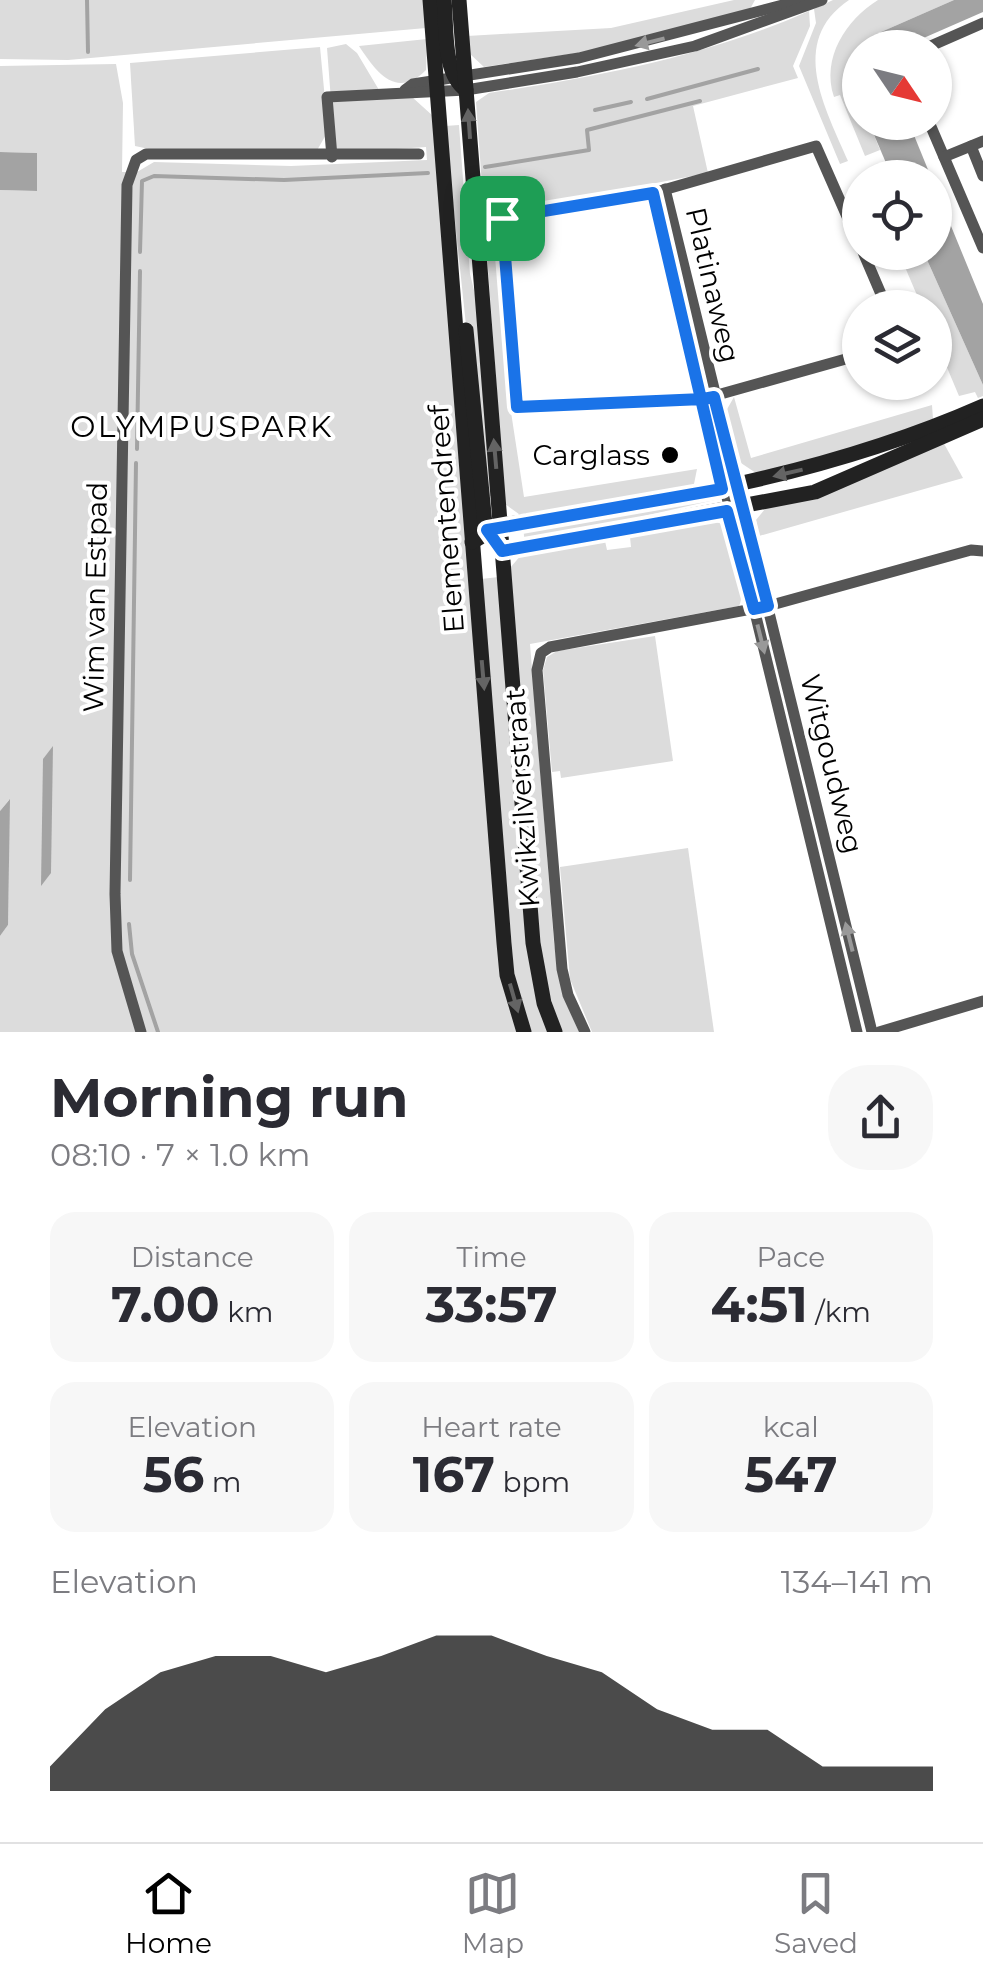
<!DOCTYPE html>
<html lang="en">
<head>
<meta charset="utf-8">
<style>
	:root { --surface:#fff; --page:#f7f7f7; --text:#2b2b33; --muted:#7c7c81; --line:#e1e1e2; --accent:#000 }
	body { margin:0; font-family:Montserrat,sans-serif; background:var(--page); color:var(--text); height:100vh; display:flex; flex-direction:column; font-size:38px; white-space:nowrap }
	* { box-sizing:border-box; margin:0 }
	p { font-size:32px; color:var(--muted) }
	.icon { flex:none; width:55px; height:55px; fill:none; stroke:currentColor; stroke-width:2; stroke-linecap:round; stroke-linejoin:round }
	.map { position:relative; height:1032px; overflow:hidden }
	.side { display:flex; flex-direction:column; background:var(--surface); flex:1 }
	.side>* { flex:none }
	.needle { width:65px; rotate:125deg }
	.fabs { position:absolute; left:842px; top:30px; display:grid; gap:20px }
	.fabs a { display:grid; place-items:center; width:110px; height:110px; border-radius:50%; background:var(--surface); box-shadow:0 2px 8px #0004; font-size:50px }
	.pin { position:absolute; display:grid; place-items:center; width:85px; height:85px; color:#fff; margin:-42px; border-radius:20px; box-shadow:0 5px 15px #0006 }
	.round { display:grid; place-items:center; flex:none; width:105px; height:105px; border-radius:40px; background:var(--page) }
	.headline { display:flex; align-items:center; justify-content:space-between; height:170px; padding:0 50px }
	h1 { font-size:55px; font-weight:700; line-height:75px }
	.metrics { display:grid; grid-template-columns:repeat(3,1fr); gap:15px; height:170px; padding:10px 50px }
	.metrics div { display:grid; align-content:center; border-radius:25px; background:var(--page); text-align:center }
	.metrics b { font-size:50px; font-weight:700 }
	.metrics small { font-size:28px; font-weight:400 }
	.metrics p { font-size:28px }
	.chart { height:280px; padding:20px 50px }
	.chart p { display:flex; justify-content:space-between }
	.chart svg { width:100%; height:180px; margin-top:10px; fill:var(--accent); opacity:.7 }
	.dock { display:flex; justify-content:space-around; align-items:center; height:140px; border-top:2px solid var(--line); background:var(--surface); font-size:28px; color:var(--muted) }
	.dock a { display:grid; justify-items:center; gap:5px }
	.dock .current { color:var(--accent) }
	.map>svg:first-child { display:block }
	.green { fill:#dcdcdc }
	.water { fill:#a3a3a3 }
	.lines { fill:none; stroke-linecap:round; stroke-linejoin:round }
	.stream { stroke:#a3a3a3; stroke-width:4 }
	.street { stroke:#555; stroke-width:11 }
	.secondary { stroke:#222; stroke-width:15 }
	.oneway { fill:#999 }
	.oneway2 { fill:#646464 }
	.route-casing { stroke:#fff; stroke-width:20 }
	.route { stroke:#1a73e8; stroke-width:12 }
	.poi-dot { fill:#000; stroke:#fff; stroke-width:4 }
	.labels { text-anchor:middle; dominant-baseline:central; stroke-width:8; stroke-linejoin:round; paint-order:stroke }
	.street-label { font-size:28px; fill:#000; stroke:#fff }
	.poi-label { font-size:28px; fill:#000; stroke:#fff; text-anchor:end }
	.neighbourhood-label { font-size:30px; letter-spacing:2.5px; fill:#000; stroke:#fff }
</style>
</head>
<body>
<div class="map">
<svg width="983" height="1032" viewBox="0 0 983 1032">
	<rect width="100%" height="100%" fill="#fff"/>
	<g class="green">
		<polygon points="0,0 424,0 426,28 68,60 0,59"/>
		<polygon points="734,0 755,0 750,9 584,52 484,67 469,53 467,36 611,28"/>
		<path d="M833,0h16c-62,42 -23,109 -1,161l-8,3 -41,-98 17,-43 -2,-14z"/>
		<path d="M878,0h76l-73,32 -21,16v74l9,1 11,27 -15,6 -25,-61 -6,2c-13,-39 12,-77 44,-97z"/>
		<path d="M809,11l1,15 -17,40 5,12 -105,28 15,67 -213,41 16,198 13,85 173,-28 -4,20 -170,28 -18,-13 -29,-402 13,-9c108,-16 219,-37 320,-82z"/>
		<path d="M427,39l-1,31c-30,30 -50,2 -67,-24z"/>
		<polygon points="346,44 357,53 382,95 412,97 433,116 519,1032 0,1032 0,936 8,925 9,800 0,811 0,190 37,191 37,153 0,152 0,66 116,64 123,103 122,172 137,172 154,162 291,166 427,160 426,147 335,153 327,48"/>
		<polygon points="320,47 328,131 315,154 154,150 135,146 130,63"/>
		<polygon points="459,125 470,274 477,302 493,496 484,496 445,126"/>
		<polygon points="899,253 924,253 983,385 983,396 978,398 975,392 959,396 935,339 935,308 922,307"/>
		<polygon points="734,397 751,458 932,405 933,419 905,436 756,473 738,461 726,411"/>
		<polygon points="942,440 963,478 759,536 756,520 765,509"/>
		<polygon points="707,497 719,499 525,543 523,528"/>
		<path d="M711,521c5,1 11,2 15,6 10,10 20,68 13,79l-209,38 24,299 10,55 15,34h-18l-20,-65 -31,-399 12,-14 83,-13 2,9 24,-3 -1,-10z"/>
		<polygon points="499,577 549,1032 531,1032 515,984 481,579"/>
		<polygon points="655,636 673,761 561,778 560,771 552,772 543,670 547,657 557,651"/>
		<polygon points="688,848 714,1032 592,1032 570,979 560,867"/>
	</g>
	<g class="water">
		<polygon points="954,0 983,0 983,12 903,47 865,47 881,32"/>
		<polygon points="869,123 909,123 931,177 892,177"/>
		<polygon points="0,152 37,153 37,191 0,190"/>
		<polygon points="935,187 983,304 983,385 924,253 935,252"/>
		<polygon points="53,746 51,873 41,886 43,759"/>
		<polygon points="10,799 8,925 0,936 0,811"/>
	</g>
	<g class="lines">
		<g class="stream">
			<polyline points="87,0 88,52"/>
			<polyline points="647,99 758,69"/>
			<polyline points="595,110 631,102"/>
			<polyline points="485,167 589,150 587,130 700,101"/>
			<polyline points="140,252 142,181 154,176 284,180 428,173"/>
			<polyline points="137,449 140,271"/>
			<polyline points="130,880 136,463"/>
			<polyline points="129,924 132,954 158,1032"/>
		</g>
		<g class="street">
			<polyline points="926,48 983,23"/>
			<polyline points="405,90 413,84 579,58 802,0"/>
			<polyline points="929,122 983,248"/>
			<polyline points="971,146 983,176"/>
			<polyline points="332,157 327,97 466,90 577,72 695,46 822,0"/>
			<polyline points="944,157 983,141"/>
			<polyline points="665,189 872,1032"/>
			<polyline points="653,193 857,1032"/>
			<polyline points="860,246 816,146 653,193 502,218 517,407 703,399 860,355"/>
			<polyline points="863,252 887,308"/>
			<polyline points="141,1032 117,951 115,894 127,185 136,160 146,154 419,154"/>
			<polyline points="585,1032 568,995 562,969 537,670 541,653 550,647 768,606 971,550 983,551"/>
			<polyline points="879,1032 983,1001"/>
		</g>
		<g class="secondary">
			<polyline points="430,0 504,943 507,975 524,1032"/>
			<path d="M444,0c3,27 -2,73 22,90"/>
			<polyline points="459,0 533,943 544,1003 555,1032"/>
			<polyline points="466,330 485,524 490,534"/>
			<path d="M472,542l29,-17c166,-24 328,-51 482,-119"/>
			<polyline points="503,551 815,492 983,419"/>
		</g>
	</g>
	<defs><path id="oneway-solid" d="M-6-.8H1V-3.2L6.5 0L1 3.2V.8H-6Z" transform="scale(2.5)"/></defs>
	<g class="oneway">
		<use href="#oneway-solid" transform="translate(650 42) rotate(166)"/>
		<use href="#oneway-solid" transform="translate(761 639) rotate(76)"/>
		<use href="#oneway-solid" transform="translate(849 937) rotate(-104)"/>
	</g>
	<g class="oneway2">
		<use href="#oneway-solid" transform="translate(469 124) rotate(-94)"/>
		<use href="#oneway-solid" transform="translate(495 454) rotate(-95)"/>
		<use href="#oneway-solid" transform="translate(788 473) rotate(167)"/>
		<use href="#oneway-solid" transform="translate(483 675) rotate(85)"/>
		<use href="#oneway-solid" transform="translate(514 998) rotate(74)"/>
	</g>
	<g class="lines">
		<g class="route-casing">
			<polyline id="route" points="502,218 653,193 722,489 487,530 502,551 727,511 754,609 768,606 714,397 703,399 517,407 502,218"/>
		</g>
		<use href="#route" class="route"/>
	</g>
	<circle class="poi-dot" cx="670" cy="455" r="10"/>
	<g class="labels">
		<g class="street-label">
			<text transform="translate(713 285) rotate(77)">Platinaweg</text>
			<text transform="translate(446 519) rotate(-94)">Elementendreef</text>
			<text transform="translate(95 597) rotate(-89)">Wim van Estpad</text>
			<text transform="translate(832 764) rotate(76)">Witgoudweg</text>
			<text transform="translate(522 798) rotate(-94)">Kwikzilverstraat</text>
		</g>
		<g class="poi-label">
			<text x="650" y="455">Carglass</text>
		</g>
		<g class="neighbourhood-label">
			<text x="202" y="426">OLYMPUSPARK</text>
		</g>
	</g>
</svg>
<div class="fabs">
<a><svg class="needle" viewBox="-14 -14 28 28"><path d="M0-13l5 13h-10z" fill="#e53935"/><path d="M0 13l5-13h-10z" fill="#7c7c81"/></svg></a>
<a><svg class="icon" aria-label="locate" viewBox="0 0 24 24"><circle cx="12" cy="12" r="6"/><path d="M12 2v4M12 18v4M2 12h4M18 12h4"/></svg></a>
<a><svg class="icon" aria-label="layers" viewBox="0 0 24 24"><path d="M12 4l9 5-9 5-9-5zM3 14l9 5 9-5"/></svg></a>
</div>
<div class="pin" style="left:502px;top:218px;background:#1e9e55"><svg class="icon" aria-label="arrive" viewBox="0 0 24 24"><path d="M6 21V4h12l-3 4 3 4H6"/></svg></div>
</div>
<section class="side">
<div class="headline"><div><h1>Morning run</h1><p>08:10 · 7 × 1.0 km</p></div><a class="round"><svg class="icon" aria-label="share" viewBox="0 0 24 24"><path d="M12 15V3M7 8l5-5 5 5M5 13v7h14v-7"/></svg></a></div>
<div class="metrics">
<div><p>Distance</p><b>7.00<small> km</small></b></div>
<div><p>Time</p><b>33:57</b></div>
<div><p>Pace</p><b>4:51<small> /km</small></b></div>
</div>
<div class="metrics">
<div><p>Elevation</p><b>56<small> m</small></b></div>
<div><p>Heart rate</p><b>167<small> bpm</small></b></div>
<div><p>kcal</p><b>547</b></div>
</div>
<div class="chart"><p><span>Elevation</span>134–141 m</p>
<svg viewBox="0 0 160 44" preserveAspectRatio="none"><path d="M0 44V38L10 24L20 15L30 11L40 11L50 15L60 11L70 6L80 6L90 11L100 15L110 24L120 29L130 29L140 38L150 38L160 38V44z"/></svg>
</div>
</section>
<nav class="dock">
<a class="current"><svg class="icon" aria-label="home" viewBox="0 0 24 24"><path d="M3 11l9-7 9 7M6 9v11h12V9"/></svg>Home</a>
<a><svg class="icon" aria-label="map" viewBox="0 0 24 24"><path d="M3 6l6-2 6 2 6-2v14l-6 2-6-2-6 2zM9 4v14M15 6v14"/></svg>Map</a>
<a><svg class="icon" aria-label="saved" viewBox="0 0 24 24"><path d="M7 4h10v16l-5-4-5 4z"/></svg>Saved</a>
</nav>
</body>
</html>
